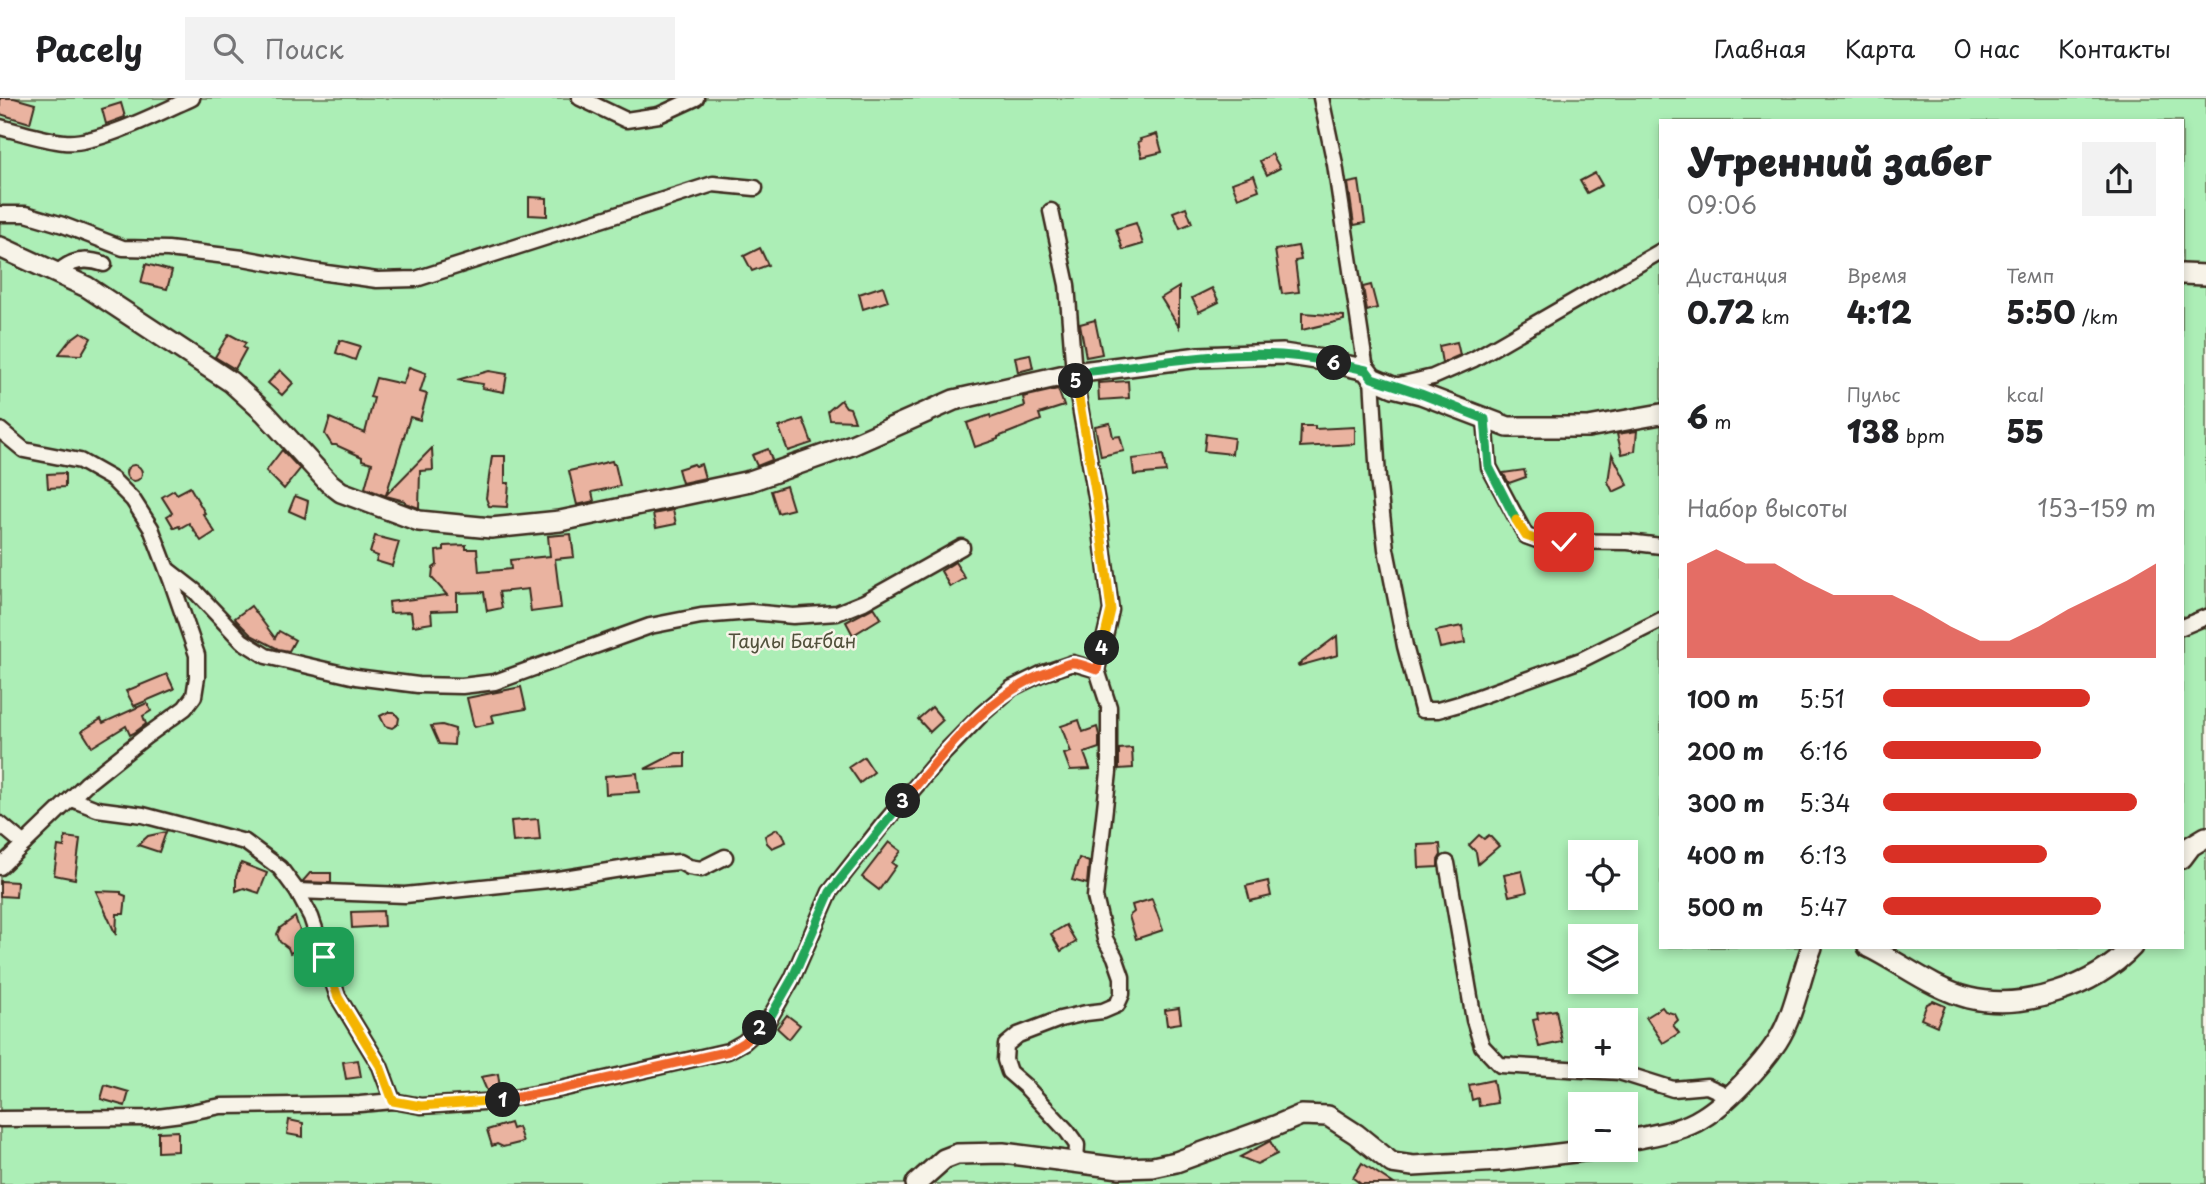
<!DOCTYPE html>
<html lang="ru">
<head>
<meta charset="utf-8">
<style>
	:root { --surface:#fff; --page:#f2f2f2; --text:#202124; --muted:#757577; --line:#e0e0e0; --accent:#d93025 }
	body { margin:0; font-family:"Playpen Sans",sans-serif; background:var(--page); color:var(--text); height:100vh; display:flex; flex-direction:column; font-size:26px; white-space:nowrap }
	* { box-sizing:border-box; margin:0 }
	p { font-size:23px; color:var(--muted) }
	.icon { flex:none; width:38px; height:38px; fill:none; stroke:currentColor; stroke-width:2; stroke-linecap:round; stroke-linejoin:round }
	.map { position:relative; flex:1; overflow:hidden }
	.details { position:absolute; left:1659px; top:21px; width:525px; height:830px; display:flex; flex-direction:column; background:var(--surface); border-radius:0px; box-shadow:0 4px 10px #0003 }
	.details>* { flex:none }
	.buttons { position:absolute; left:1568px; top:742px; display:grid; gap:14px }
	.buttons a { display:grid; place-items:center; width:70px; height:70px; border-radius:0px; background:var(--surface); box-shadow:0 4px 10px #0003; font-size:35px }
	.pin { position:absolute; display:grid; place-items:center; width:60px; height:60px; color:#fff; margin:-30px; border-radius:14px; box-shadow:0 4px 10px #0006 }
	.km { position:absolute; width:35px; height:35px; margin:-18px; border-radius:50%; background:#222; color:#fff; font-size:19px; line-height:35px; text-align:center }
	.round { display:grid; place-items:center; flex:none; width:74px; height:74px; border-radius:0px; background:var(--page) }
	.head { display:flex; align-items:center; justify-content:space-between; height:119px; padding:0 28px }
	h1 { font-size:38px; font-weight:800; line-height:52px }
	.metrics { display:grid; grid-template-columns:repeat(3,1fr); gap:10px; height:119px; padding:7px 28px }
	.metrics div { display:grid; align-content:center }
	.metrics b { font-size:30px; font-weight:800 }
	.metrics small { font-size:19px; font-weight:400 }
	.metrics p { font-size:19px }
	.chart { height:196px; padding:14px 28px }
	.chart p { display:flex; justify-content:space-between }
	.chart svg { width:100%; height:126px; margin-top:7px; fill:var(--accent); opacity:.7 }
	ul { padding:0 28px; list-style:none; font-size:23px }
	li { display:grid; grid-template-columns:112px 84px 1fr; align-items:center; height:52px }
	li i { height:18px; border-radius:9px; background:var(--accent) }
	header { display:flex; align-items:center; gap:42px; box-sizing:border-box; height:98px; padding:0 35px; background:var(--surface); border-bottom:2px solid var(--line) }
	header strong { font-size:33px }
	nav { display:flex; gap:38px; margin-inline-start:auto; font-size:24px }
	.search { width:490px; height:63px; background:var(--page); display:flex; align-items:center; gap:18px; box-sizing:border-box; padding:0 24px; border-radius:0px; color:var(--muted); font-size:26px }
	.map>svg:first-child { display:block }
	.green { fill:#aceeb6; stroke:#748c6a; stroke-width:2; fill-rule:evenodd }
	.building { fill:#eab3a0; stroke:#3b2a1e; stroke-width:2 }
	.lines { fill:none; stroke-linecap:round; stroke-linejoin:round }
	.street-casing { stroke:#3b2a1e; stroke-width:19 }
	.secondary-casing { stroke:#3b2a1e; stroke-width:24 }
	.street { stroke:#f7f3e8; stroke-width:14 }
	.secondary { stroke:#f7f3e8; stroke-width:19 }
	.split-1-casing { stroke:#fff; stroke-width:14 }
	.split-2-casing { stroke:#fff; stroke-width:14 }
	.split-3-casing { stroke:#fff; stroke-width:14 }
	.split-4-casing { stroke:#fff; stroke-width:14 }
	.split-5-casing { stroke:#fff; stroke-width:14 }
	.split-6-casing { stroke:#fff; stroke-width:14 }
	.split-7-casing { stroke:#fff; stroke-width:14 }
	.split-8-casing { stroke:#fff; stroke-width:14 }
	.split-1 { stroke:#f5b400; stroke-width:9 }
	.split-2 { stroke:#f0652b; stroke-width:9 }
	.split-3 { stroke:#22a559; stroke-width:9 }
	.split-4 { stroke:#f0652b; stroke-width:9 }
	.split-5 { stroke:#f5b400; stroke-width:9 }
	.split-6 { stroke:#22a559; stroke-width:9 }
	.split-7 { stroke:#22a559; stroke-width:9 }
	.split-8 { stroke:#f5b400; stroke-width:9 }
	.labels { text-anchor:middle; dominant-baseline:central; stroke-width:5; stroke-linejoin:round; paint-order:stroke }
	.park-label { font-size:19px; fill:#52513c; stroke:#f7f3e8 }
</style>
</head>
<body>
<header>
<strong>Pacely</strong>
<div class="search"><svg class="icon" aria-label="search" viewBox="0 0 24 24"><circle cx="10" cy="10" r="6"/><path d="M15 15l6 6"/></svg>Поиск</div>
<nav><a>Главная</a><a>Карта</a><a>О нас</a><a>Контакты</a></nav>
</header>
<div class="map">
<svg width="2206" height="1086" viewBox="0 0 2206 1086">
	<rect width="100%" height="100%" fill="#f7f3e8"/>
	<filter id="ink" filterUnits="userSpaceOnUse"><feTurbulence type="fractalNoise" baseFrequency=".0143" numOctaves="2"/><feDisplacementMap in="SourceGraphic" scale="14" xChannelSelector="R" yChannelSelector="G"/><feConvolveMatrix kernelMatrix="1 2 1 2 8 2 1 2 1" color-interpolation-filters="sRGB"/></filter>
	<g filter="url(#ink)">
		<path class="green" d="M0,0h2206v1086h-2206zM1661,23h521v826h-521zM1580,754h46v46h-46zM1580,838h46v46h-46zM1580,922h46v46h-46zM1580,1006h46v46h-46z"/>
		<g class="building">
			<polygon points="0,0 14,0 35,6 30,25 0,16"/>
			<polygon points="121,5 125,19 106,26 102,11"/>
			<polygon points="1157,36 1162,54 1142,59 1138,44 1141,43 1140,41"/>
			<polygon points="1272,56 1280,70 1267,77 1260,63"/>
			<polygon points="1595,75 1602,87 1587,95 1580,83"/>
			<polygon points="1254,77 1259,92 1238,100 1232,85"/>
			<polygon points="1359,83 1365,125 1354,127 1348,85"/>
			<polygon points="529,99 547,100 547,118 529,117"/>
			<polygon points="1186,109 1192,125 1180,130 1173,114"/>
			<polygon points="1136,125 1143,146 1123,152 1116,131"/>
			<polygon points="1298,148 1301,162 1295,163 1299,194 1282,196 1275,152"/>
			<polygon points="760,150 768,167 752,173 744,158"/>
			<polygon points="146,166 172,173 167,191 141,185"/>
			<polygon points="1371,187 1377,210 1367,213 1363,189"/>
			<polygon points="883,188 888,203 863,211 859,196"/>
			<polygon points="1179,189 1179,229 1161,200"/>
			<polygon points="1212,190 1219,204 1199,214 1192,200"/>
			<polygon points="1302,215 1344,218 1344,222 1302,232"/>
			<polygon points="1095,222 1102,256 1086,259 1080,226"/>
			<polygon points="81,234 91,240 81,257 59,256 70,242"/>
			<polygon points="229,236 246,245 243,249 246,251 235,271 215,259"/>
			<polygon points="340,242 360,248 355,262 336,255"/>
			<polygon points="1457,244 1460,257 1442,265 1439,248"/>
			<polygon points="1030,256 1033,270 1018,274 1015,259"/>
			<polygon points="409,269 426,275 420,294 427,296 420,322 410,319 386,397 432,350 433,372 420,373 419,410 405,405 405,403 386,398 365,390 372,365 362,362 362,359 336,347 332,347 325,336 330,320 365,335 374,300 370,299 376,280 403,286"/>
			<polygon points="280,272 293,285 282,297 268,285"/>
			<polygon points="489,273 507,276 504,294 482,290 483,286 457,282"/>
			<polygon points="1128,283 1129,300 1099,302 1098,285"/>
			<polygon points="1058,291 1064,308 1039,316 1041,322 998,339 998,341 975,349 967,325 990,317 991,320 1025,308 1023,299"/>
			<polygon points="841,302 846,309 850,310 855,323 830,322 828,313"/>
			<polygon points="803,321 812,345 788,353 779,329"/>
			<polygon points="1110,325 1113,339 1120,338 1124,353 1101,358 1095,328"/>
			<polygon points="1301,328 1315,328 1315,331 1355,329 1355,346 1300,349"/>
			<polygon points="1637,333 1635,353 1622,356 1617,336"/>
			<polygon points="1206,336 1234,340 1232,356 1204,353"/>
			<polygon points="768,351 772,362 757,368 752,357"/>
			<polygon points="282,352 300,371 284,391 266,373"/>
			<polygon points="1612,356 1628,387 1613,394 1608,384"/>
			<polygon points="1163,357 1166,374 1134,377 1132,361"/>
			<polygon points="492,358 505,358 505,385 509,385 507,409 489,408 486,400"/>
			<polygon points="612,363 613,366 615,366 620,388 592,394 594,403 577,407 569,373"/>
			<polygon points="694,366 696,368 701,366 705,380 682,385 678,371"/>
			<circle cx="134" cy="375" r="8"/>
			<polygon points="1524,372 1526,379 1509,385 1503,375"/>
			<polygon points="65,375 65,389 48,390 47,376"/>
			<polygon points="786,388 793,411 778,415 771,393"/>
			<polygon points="190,389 205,415 203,416 215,434 201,443 189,425 180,430 179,428 174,430 167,418 172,415 162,399 174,392 177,396"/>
			<polygon points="295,398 308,403 305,420 289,413"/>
			<polygon points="673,412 676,426 656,430 653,416"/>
			<polygon points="571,436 574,459 555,461 561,510 531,514 528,491 499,494 502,510 487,513 484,494 457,495 457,512 431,513 432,525 413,528 411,514 390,515 389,504 447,497 432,480 433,470 437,467 436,453 444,452 444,448 466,447 466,451 477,451 479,474 511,471 510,462 550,458 548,438"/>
			<polygon points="375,438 399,444 392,468 376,463 378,458 370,455"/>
			<polygon points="955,464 965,480 950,489 941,473"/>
			<polygon points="251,508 275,540 279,533 295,542 289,553 278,551 251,537 237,523 235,520"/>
			<polygon points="874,509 881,520 853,537 846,524"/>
			<polygon points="1462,528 1465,545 1440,550 1436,533"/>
			<polygon points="1337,538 1338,557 1299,568 1298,567"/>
			<polygon points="167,576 174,591 134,608 126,593"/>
			<polygon points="521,589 526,611 492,617 494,625 474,629 467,600"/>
			<polygon points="147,605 151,613 143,618 146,626 134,635 130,637 126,628 92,649 82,633 101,621 103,625"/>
			<polygon points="932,609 943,622 930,634 918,621"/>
			<polygon points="388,614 394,614 399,620 398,626 392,630 385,628 380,618"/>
			<polygon points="1079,622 1083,634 1097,629 1099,637 1099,650 1084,655 1090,671 1070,672 1064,656 1071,654 1061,628"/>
			<polygon points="442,627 455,631 454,647 439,646 431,628"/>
			<polygon points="1132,650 1133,670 1119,671 1119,651"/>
			<polygon points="676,655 685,655 685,669 645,671"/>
			<polygon points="864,659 874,674 860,685 849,669"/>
			<polygon points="637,675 639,694 606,696 605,678"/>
			<polygon points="538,721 540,742 513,744 511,723"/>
			<polygon points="777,731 783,736 786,744 772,750 767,745 765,738"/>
			<polygon points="166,734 159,754 138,747 148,738"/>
			<polygon points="1479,737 1484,741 1489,737 1499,748 1478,766 1476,754 1469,747"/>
			<polygon points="65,739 80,741 75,781 54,777 58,748 64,749"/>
			<polygon points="889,744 901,753 892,765 896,768 879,792 862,779"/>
			<polygon points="1440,746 1441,757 1438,762 1438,769 1419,770 1418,747"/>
			<polygon points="1079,760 1089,764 1087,786 1072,782"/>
			<polygon points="241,765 267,775 259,795 244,790 236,793 236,779"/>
			<polygon points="1522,773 1527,794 1509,798 1504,777"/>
			<polygon points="310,775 331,775 331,785 302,784"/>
			<polygon points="0,783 17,784 16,799 0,798"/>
			<polygon points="1268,783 1271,798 1250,803 1246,788"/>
			<polygon points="96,793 121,794 121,796 126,798 124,816 117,816 116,837"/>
			<polygon points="1152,801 1163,832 1136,841 1129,818 1134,814 1132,807"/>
			<polygon points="383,813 384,828 352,830 351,814"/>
			<polygon points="295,819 306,849 290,855 288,850 280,844 277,836 280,830"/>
			<polygon points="1066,827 1076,844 1061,853 1051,836"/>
			<polygon points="1933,903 1945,908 1937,928 1921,921 1927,906"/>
			<polygon points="1662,909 1665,913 1675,916 1678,922 1673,927 1679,935 1663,945 1646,919"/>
			<polygon points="1179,910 1181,925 1167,927 1165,912"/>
			<polygon points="1556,912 1562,944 1539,949 1533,922 1538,921 1537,915"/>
			<polygon points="787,917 800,927 789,941 777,930"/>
			<polygon points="358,962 361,979 346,981 343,964"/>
			<polygon points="498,976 500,990 487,993 481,979"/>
			<polygon points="1493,982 1497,1005 1479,1008 1478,1000 1472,1002 1469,987"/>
			<polygon points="105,987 129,994 125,1008 101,1001"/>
			<polygon points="289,1022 303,1025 303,1039 287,1036"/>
			<polygon points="510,1025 512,1031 518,1029 523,1044 503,1049 497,1046 492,1048 487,1032"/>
			<polygon points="178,1033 178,1053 158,1054 158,1034"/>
			<polygon points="1270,1043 1277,1056 1257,1066 1240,1059"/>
			<polygon points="1362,1065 1394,1086 1361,1086 1353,1080"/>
		</g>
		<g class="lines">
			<g class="street-casing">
				<g id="street">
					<polyline points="580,0 626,22 659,17 696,0"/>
					<polyline points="1321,0 1335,66 1366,272"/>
					<path d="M0,29c21,5 43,13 64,15 31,4 99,-31 128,-44"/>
					<polyline points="1051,113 1067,187 1074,275 1098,410 1111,512 1097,572"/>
					<polyline points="0,116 26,116 63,127 123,150 168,151 243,160 319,174 377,182 416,181 713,86 755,90"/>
					<path d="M58,175c13,-14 29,-15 46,-9"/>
					<polyline points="1372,280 1378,380 1386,451 1405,548 1422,612 1438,612 1459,606 1581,562 1661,522"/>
					<polyline points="1395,288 1433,279 1474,261 1661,153"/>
					<polyline points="1485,321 1489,369 1526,438 1540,443 1628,444 1661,448"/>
					<polyline points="0,332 24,352 80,363 112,381 133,402 151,430 171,482 197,557 197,579 194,598 185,610 145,639 86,686 0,769"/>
					<polyline points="168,472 195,493 242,543 266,558 356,579 418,587 462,588 495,584 650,528 701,518 751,514 793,518 837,515 864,504 962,449"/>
					<polyline points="2182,529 2206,519"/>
					<polyline points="71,701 97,711 143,717 245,744 280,770 297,793 311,819 338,899 380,968 393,1003"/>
					<polyline points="0,726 24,746"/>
					<polyline points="1447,765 1474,922 1482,948 1500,967 1619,974 1673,991 1707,988 1729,998"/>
					<polyline points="297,793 405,797 558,781 646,767 680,764 689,769 701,771 725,759"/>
					<polyline points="0,1021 150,1020 181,1016 221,1008 360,1006 393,1003 421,1008 498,1003 561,991 728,953 744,944 768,923 792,881 830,794 881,729 944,655 982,616 1012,590 1041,576 1073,565 1097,572 1109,609 1109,674 1095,799 1105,841 1115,859 1122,879 1122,896 1117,907 1103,913 1086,915 1060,921 1018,937 1006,947 1005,962 1009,974 1025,988 1067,1033 1077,1047 1076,1064"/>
				</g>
			</g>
			<g class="secondary-casing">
				<g id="secondary">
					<polyline points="0,149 87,189 231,284 265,315 328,384 341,394 419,423 491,430 560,423 750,383 852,347 954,302 1074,275 1199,259 1283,256 1323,262 1366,272 1372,280 1393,289 1421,296 1508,329 1588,329 1661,316"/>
					<polyline points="2182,176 2206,177"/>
					<polyline points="2182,760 2191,748 2206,739"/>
					<path d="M1868,849c33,16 65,42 101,51 54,13 125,-11 163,-51"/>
					<path d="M1626,1043c24,-6 55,-9 76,-23 24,-14 60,-53 75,-76 18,-28 23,-65 35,-95"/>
					<polyline points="916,1086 944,1061 957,1056 1003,1055 1120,1070 1153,1069 1176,1064 1275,1028 1301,1017 1328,1018 1356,1036 1392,1065 1413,1068 1499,1063 1591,1052"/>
				</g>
			</g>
			<use href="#street" class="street"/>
			<use href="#secondary" class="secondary"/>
		</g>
	</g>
	<g class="lines" filter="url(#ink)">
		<g class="split-1-casing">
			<polyline id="split-1" points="324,859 338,899 380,968 393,1003 421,1008 503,1002"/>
		</g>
		<g class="split-2-casing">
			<polyline id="split-2" points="503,1002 561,991 729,953 744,944 760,930"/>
		</g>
		<g class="split-3-casing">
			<polyline id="split-3" points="760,930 768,923 792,881 830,794 903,703"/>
		</g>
		<g class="split-4-casing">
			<path id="split-4" d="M903,703c42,-49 85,-108 148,-130 6,-3 14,-7 20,-8 8,-1 19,5 26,7l5,-22"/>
		</g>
		<g class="split-5-casing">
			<polyline id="split-5" points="1076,283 1098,410 1111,512 1102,550"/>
		</g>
		<g class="split-6-casing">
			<path id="split-6" d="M1076,283l-2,-8c86,-9 175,-31 260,-10"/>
		</g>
		<g class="split-7-casing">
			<polyline id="split-7" points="1334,265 1366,272 1372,280 1421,296 1485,321 1489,369 1516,422"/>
		</g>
		<g class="split-8-casing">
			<polyline id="split-8" points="1516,422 1526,438 1540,443 1564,444"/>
		</g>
		<use href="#split-1" class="split-1"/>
		<use href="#split-2" class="split-2"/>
		<use href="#split-3" class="split-3"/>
		<use href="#split-4" class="split-4"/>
		<use href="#split-5" class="split-5"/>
		<use href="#split-6" class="split-6"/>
		<use href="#split-7" class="split-7"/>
		<use href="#split-8" class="split-8"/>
	</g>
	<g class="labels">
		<g class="park-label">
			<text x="792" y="542">Таулы Бағбан</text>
		</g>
	</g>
</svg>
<div class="buttons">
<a><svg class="icon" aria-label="locate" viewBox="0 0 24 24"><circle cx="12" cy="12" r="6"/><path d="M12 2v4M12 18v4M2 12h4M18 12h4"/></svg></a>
<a><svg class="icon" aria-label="layers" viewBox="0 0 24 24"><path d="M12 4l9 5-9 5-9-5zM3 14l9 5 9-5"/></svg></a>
<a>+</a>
<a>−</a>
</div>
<div class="pin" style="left:324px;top:859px;background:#1e9e55"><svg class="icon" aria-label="arrive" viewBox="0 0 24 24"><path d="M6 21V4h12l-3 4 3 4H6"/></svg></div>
<div class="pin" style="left:1564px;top:444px;background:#d93025"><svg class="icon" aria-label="check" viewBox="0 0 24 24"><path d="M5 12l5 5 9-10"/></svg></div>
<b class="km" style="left:503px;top:1002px">1</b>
<b class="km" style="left:760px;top:930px">2</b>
<b class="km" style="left:903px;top:703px">3</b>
<b class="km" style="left:1102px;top:550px">4</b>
<b class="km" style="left:1076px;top:283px">5</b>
<b class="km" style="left:1334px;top:265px">6</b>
<section class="details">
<div class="head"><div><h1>Утренний забег</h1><p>09:06</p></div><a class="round"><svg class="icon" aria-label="share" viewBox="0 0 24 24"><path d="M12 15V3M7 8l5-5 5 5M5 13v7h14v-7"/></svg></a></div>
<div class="metrics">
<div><p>Дистанция</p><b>0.72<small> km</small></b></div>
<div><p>Время</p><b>4:12</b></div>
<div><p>Темп</p><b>5:50<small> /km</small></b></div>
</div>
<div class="metrics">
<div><b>6<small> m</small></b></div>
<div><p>Пульс</p><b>138<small> bpm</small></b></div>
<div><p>kcal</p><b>55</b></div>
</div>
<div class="chart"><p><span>Набор высоты</span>153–159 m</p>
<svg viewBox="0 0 160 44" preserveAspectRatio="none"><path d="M0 44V11L10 6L20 11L30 11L40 17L50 22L60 22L70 22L80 27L90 33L100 38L110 38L120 33L130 27L140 22L150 17L160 11V44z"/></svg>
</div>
<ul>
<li><b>100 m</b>5:51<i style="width:76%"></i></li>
<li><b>200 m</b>6:16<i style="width:58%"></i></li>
<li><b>300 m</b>5:34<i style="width:93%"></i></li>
<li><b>400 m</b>6:13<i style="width:60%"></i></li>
<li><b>500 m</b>5:47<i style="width:80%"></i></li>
</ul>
</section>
</div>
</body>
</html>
